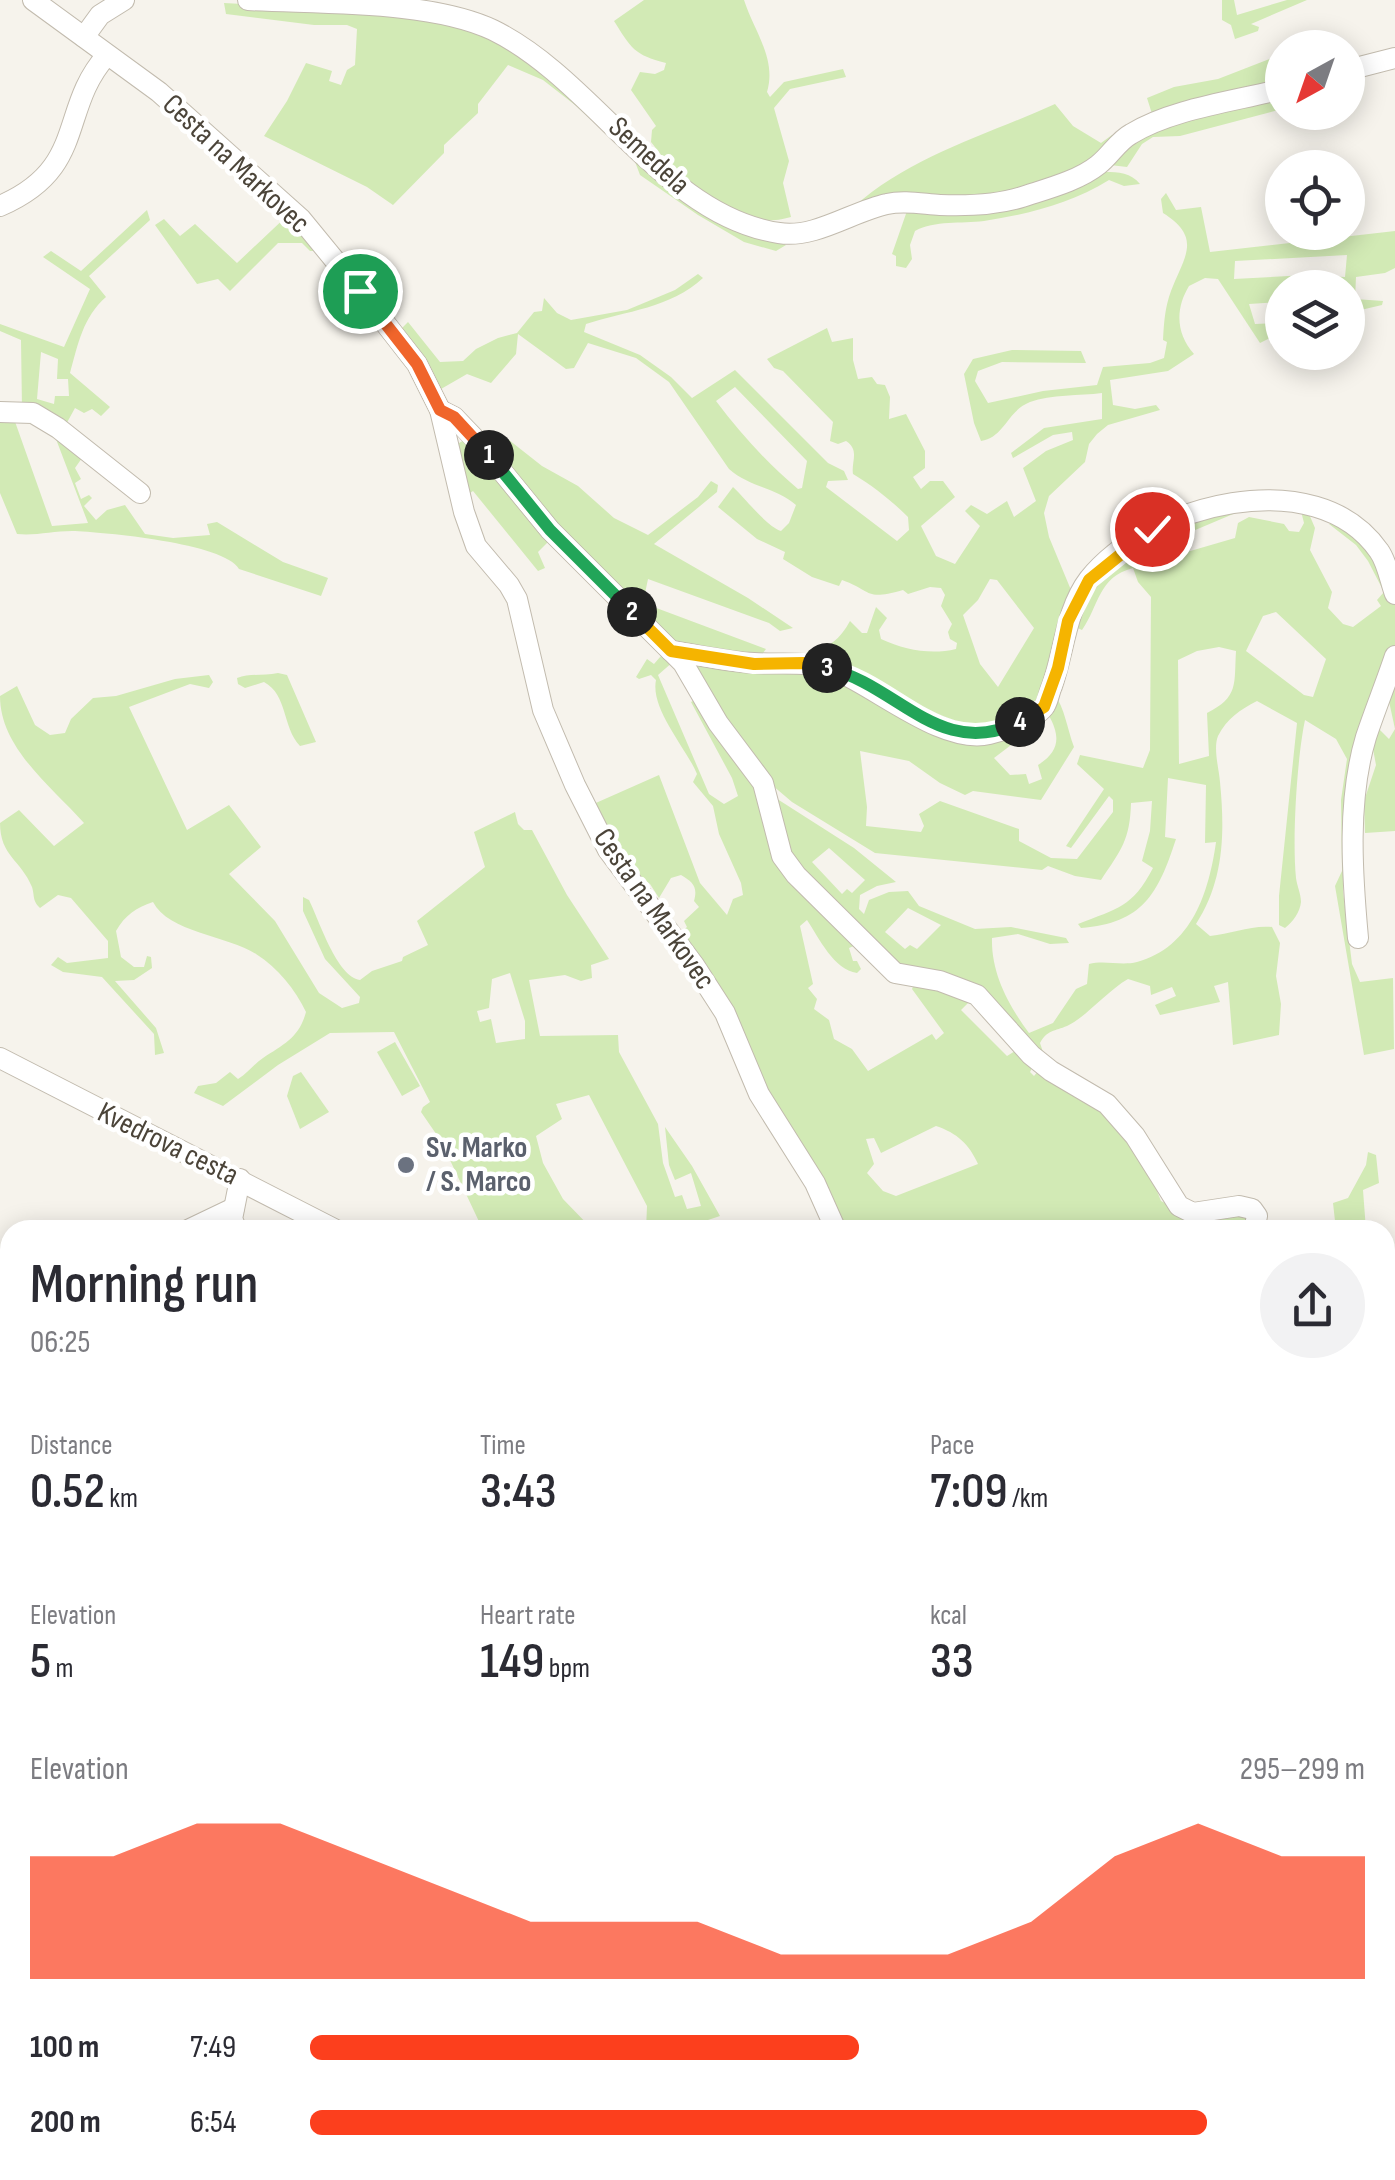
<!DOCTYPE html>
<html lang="en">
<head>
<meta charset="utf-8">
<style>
	:root { --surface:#fff; --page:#f2f2f3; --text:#2b2b33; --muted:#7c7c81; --accent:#fc3f1d }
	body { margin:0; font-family:"Sofia Sans Condensed",sans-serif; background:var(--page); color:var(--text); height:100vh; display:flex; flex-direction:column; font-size:38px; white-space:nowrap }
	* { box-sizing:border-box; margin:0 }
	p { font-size:32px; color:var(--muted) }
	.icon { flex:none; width:55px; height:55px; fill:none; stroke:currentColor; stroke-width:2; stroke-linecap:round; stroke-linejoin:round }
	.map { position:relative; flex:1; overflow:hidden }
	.details { position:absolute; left:0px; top:1220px; width:1395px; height:960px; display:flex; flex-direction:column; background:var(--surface); border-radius:30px 30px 0 0; box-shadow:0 5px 25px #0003 }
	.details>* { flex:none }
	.needle { width:65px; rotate:220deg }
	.tools { position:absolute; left:1265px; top:30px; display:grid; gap:20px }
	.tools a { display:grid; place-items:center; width:100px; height:100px; border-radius:50%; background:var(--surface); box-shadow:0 5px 25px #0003; font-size:50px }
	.pin { position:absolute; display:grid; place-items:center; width:85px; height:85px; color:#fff; margin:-42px; border:5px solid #fff; border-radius:50%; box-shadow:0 2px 10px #0007 }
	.km { position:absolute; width:50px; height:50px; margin:-25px; border-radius:50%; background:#222; color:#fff; font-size:28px; line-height:50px; text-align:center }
	.round { display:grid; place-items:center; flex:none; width:105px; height:105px; border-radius:52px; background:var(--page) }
	.overview { display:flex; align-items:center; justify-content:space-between; height:170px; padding:0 30px }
	h1 { font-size:55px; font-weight:600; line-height:75px }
	.figures { display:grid; grid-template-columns:repeat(3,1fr); gap:15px; height:170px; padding:10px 30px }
	.figures div { display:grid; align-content:center }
	.figures b { font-size:50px; font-weight:600 }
	.figures small { font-size:28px; font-weight:400 }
	.figures p { font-size:28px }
	.chart { height:280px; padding:20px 30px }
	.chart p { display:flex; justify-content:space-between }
	.chart svg { width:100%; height:180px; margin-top:10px; fill:var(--accent); opacity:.7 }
	ul { padding:0 30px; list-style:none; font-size:32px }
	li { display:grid; grid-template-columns:160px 120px 1fr; align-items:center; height:75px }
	li i { height:25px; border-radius:12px; background:var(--accent) }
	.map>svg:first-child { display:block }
	.green { fill:#d2eab5; fill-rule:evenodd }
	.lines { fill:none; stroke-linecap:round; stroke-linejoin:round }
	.highway-tunnel { stroke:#d4d0c8; stroke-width:30; stroke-dasharray:30 15; stroke-linecap:butt }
	.minor-casing { stroke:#c2bbae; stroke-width:22 }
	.minor { stroke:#fff; stroke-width:20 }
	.split-1-casing { stroke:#fff; stroke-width:20 }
	.split-2-casing { stroke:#fff; stroke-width:20 }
	.split-3-casing { stroke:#fff; stroke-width:20 }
	.split-4-casing { stroke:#fff; stroke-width:20 }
	.split-5-casing { stroke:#fff; stroke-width:20 }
	.split-1 { stroke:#f0652b; stroke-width:12 }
	.split-2 { stroke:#22a559; stroke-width:12 }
	.split-3 { stroke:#f5b400; stroke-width:12 }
	.split-4 { stroke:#22a559; stroke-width:12 }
	.split-5 { stroke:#f5b400; stroke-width:12 }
	.worship-dot { fill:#6b7280; stroke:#fff; stroke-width:4 }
	.labels { text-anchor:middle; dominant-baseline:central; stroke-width:9; stroke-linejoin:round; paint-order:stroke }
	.street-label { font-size:30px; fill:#4b4439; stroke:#fff }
	.worship-label { font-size:30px; font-weight:bold; fill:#5b616d; stroke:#fff; text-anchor:start }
</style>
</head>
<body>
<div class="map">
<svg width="1395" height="2180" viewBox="0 0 1395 2180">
	<rect width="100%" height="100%" fill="#f6f3ec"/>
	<g class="green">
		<path d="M644,0h100c10,31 33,59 23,92l3,5 14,-15 59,-13 3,8 -56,12 -16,19 15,53 -6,22 8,34c-55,16 -91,-26 -132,-58l3,-3 -11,-14 1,-12 4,-4 -25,-36 9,-18 15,2 9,-4 2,-7c-32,-8 -35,-15 -52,-42z"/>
		<polygon points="1222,0 1234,0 1237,15 1287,0 1307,0 1251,24 1259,27 1258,31 1235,39 1231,25 1222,20"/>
		<polygon points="224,3 413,13 493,35 639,155 786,245 776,251 744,242 698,215 640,175 634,159 575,105 543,80 508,65 478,104 478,113 444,145 444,153 393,205 367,187 264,136 287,101 306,63 332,71 329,81 341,85 347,70 355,65 357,29 347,25 314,25 226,14"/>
		<polygon points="1282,54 1282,84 1153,117 1147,98 1174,87 1218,79"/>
		<path d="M1282,95v14l-102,27 -27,1 -11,7 -15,23 -17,-2c38,-50 116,-56 172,-70z"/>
		<path d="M1055,104l18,22 28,17 11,-8 2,2 -18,23 -80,33 -162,14c56,-51 133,-72 201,-103z"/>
		<path d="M1099,172c15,0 31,-1 41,12l-16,2 -15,-6c-39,24 -81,34 -125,41 -23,3 -49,-1 -69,10l-5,14 2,14 -6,9 -10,-2v-10l-4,-2 16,-46 30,4z"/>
		<path d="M1166,193l10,17 25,-3 9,45 185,-21v37l-10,5 -29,4 -1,22 28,2 -1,4 -34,8v-25h-66v14l-33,2 6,20 27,-1v9l-22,11 -42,-64 -13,-1 -16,8c-14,23 -13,48 5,68l-26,17 -58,9 3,25 22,4 21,-4 4,5 -52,15 -11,9 -8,10 -4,18 -36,34 -5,17 5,24 22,53 -25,99 -22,28 -52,13 -167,-72 3,-7c21,-2 32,-12 42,-30l12,12h5l9,-26 11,11 -8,12 2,9c24,11 50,16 75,10l1,-6 -7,-4 -2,-7 4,-8 -11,-18 4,-11 -4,-7 -11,-1 -22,7 -5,-4c-39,11 -30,1 -61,-10l-3,6 -27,-9 -29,-18 2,-7 -28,-13 -39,-32 15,-20c13,12 33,39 48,44l8,-8 7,-18c-19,-17 -47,-18 -67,-36l-60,-87 -33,-24 -48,-15 -14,25 -8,1 -48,-35 -2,20 -25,29 -24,-9 -26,15 -43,-57 10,-10 32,40 23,-1 13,-12 22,-11 19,-5 17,-21 8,-1 2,-13 13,15 14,7 56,-10 48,-20 23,-16 5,4c-32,30 -77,33 -117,46l-2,8 56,23 31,22 21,21 43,-28 93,93 16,8 4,9 -20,1 -2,6 71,54 12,-11 -1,-13c-16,-16 -35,-31 -55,-43 -2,-12 7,-24 -7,-33l-8,3 -8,-3 3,-19 -50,-51 -9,-3 -7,-9 60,-31 5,14 21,-4v22l5,19 14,-2 5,7 8,1 5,12 -1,22 17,-5 19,37v17l-12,9 8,12 9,-8h13l12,16 -34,29 15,30 19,8 25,-38 -15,-15 6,-6 16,9 20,-13 7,16 22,-16 -13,-33 23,-17 27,-11 -1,-8 -19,3 -40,23 -2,-5 33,-25 58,-9v-26c-22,3 -51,1 -72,9 -23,9 -25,35 -49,39l-7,-18 -10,-49 9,-15 39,-9 69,1 5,12 -84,-1 -24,9 -3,10 13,22 55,-12 54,-6 6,-18 47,-4 14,-5 3,-16 -4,-2c1,-18 2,-33 8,-49 13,-34 32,-53 -8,-78l-2,-14zM1347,255l-2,22 -38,-2 -73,4 1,-18zM735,387l72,74 -5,27 -4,1c-31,-26 -57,-55 -82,-88zM990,579l7,1 37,48 -36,59 -18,-23 -17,-49 15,-15z"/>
		<path d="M147,210l3,10 -61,56 17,21c-23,20 -28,47 -36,76l40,34 -9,9 -9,-7 -8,4 -9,-5 -11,20 -42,-19 -1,-69 -21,-9v-7l64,23 26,-58 -47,-32 8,-6 30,20zM41,352l17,7 -1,20h11l1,17h-14l-1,8 -17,-5z"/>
		<polygon points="290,213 328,251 310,251 302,243 278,243 230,291 218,279 197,284 155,225 164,219 180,236 195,224 237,263"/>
		<path d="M0,416h13l39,110 36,-3 -37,-97 31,32 -7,10 6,11 -6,4 6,16 8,-4 3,3 -8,8 12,14 11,-10 18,-5 20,29 28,4 37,-3 -3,-11 10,-2 66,40 45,16 -7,18 -82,-27c-14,-26 -136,-37 -167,-38 -19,0 -37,5 -55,3l-17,-41z"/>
		<polygon points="469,437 554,536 538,552 545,568 538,571 473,491 464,497 451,448"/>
		<polygon points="509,440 542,466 578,486 614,518 648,535 698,497 711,481 718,485 717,492 654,544 748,598 793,628 780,631 769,623 648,579 643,603 766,649 760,657 685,647 673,639 586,554 492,453"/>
		<path d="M1300,507h6l9,21 -5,22 22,42 -4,16 15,16 10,3 28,-21 -4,-6 7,-8 -16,-31 -12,-16 -27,-21 14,-2 41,44 11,39v46l-33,69 -19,171 9,73 8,18 33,-4 1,71 -30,6 -29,-169 7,-15 -1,-71 6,-41 -11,-20 -31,-19c-8,38 -13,119 -9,158 1,8 5,16 5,24 -1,10 -8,20 -16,26l-6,-3v-29l18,-173 -40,-22c-17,9 -30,17 -39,35 -5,12 1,33 2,46 5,51 4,99 -24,142l14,12c21,-2 41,-11 62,-9l8,16 -4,33 5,28 -2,31 -46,10 -5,-63 -14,4 6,16 -60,13 -5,-10 21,-9 -4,-9 -21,8 -1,-9 -22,-7c-21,12 -43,39 -61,47 -12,5 -20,4 -27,17l4,12 -43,-41 -103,-45 -109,-108 -18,-66 83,53 42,34 -19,4 -17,9 -1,14 5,5 5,-14 20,-8 19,-1 11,15 56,23 36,-2 55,11 3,5 -19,1 -32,-10 -26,4c-1,36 17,68 37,95l24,-10 23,-34 11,-5 2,-20c16,-4 32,2 48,-2 55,-15 72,-70 79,-120l-11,1 1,-58 -38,-7 -3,59 11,2c-18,55 -33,84 -95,89l-3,-4c40,-16 54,-16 75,-56l-11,-7 8,-30 2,-30 -21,2c-1,37 -10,47 -30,77l-26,-4 -27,-10 -6,4 -167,-17 -83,-51 -20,-17 -82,-116 8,-9 109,9 179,71 68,-47c11,16 13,35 20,54l-33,53 -68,-9 -8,4 -25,-12 -31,-22 -49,-10 7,56 -1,19 55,6 3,-6 -5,-12 21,-13 79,28v12l32,17 26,1 36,-47v-12l-4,-4 -38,52 -5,-2 38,-57 -27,-25 3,-9 63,13 7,-18 1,-153 -13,-15 -5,-14c-35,9 -34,38 -51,62l-9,-4 18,-39 60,-54 94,-24 -71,30 6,15 55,-16 3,-15 11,-6 35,7 5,7 10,1 5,-9zM1276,612l50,47 -13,38 -9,-2 -58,-44 17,-35zM1219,647l17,4c-2,33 3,46 -29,62l2,43 -30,8 -1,-104 19,-9zM1049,716c12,21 10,36 -11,49l4,14 -13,5 -3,-10 -16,1 -16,-17zM829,848l36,32 -13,13 -5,-4 -5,5 -30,-32zM908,908l33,17 -24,24 -7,-4 -5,4 -20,-17z"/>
		<path d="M667,649l7,12 -16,14 51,119 15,10 14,-8 -6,-18 -41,-76 8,-4 62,89 16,70 86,85 -14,6 4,13h4l4,8 -4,4c-23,-3 -38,-35 -50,-53l-7,6 13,58 -5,4 9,11 -3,10 15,11 5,19 18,10 16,22 64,-37 4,6 8,-7 -32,-44 4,-9 58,17 -13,13 46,46 13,-8 13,18 -3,6 4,4 5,-6 65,36 54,75 -1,10 4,10 14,7 75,7v15h-409l-51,-100 -110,-197 7,-6 -3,-6 15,-14 -5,-6c4,-14 -1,-19 -13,-26l-10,3 -12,20 -9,-14 -31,-25 -30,-53 70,-31 41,108 27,32 6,-16 10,-4 -2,-12 -22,-49 -6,-28 -20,-24 4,-8c-10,-25 -47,-65 -41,-94l-5,-5 -12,4 -3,-2 11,-18 7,5zM936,1126c21,7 33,18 42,38l-82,32 -13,-5 -16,-18 7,-9 -8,-25 8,-1 7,15z"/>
		<polygon points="1395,672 1395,831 1365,833 1364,801 1376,765 1373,749 1378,728 1389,739 1395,729 1387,692"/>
		<path d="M278,673l9,2 29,67 -16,4c-18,-19 -12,-51 -36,-64l-19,6 -7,-4 -1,-6c13,-5 27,-2 41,-5z"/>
		<path d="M209,675l4,7 -4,6 -19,-4 -61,23 58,123 42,-25 32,42 -32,27 46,47 44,72 23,15 17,-5 1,-6 -35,-38 -22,-48v-14l6,3c10,20 28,77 51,80l12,-9 30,-10 1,-4 25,-12 -11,-24 68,-54 -11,-35 41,-20 3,12 6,6h8l35,65 42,64 -18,6 1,13 -11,3 -16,-6 -36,5 11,56 78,-1 1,17 39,72 5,39 12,34 7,-2 5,14 14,-3 -10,-33 -16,7 -6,-15 -4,-38 27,39 28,50 -42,14h-32l1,-24 -58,-111 -33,9 6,15 -26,17 7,27 20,36 30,31h-110l-42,-89 -20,-29 2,-5 7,-5 -36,-70 -64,1 -52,32 -55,41 -29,-13 4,-7 18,-3 14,-11 8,7c10,-6 16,-15 25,-21 21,-14 36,-20 43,-46 -11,-23 -28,-44 -50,-58 -28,-18 -88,-22 -103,-52 -17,6 -28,13 -37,29l5,26 13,10h10l3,-11 4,1 1,11 -18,12 -19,1 41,47 8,25 -9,2 -1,-21 -52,-57 -39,-5 -12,-7 7,-8 9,6 41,-5v-17l-37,-43 -13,-3 -18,13c-8,-8 -5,-11 -8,-21 -11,-27 -32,-31 -32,-64l19,-13 35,36 30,-23c-33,-37 -84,-75 -84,-127l17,-10 18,39 15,10 15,-2 6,-14 22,-21 23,-2 59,-17zM510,973l15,48v18l-29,4 -5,-24 -11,3 -3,-11 12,-3 3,-29z"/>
		<polygon points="395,1042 420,1086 402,1096 377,1052"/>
		<polygon points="301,1072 329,1112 300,1129 287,1096 293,1076"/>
		<polygon points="1368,1152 1376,1155 1379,1183 1363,1190 1366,1230 1336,1230 1333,1203 1348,1198 1366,1165"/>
		<polygon points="1395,1616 1395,1735 1385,1718 1385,1623"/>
		<polygon points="10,2076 10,2170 49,2170 56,2180 0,2180 0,2078"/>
		<polygon points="310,2170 473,2170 458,2180 311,2180"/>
	</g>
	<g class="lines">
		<g class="highway-tunnel">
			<polyline points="0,1873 10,1878"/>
			<polyline points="0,1951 10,1956"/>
			<polyline points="501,2170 524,2180"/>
			<polyline points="677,2170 700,2180"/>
		</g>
		<g class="minor-casing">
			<g id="minor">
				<polyline points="33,0 159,92 301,219 360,291 417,364 440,410 464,512 476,546 509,585 517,599 543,710 575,785 608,850 694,965 725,1013 759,1094 815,1183 836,1230"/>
				<path d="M248,0c72,4 182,0 245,30 102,50 171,186 286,203 36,6 74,-22 108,-29 17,-4 36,0 53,1 26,1 57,0 82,-8 24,-8 56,-16 76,-32 12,-9 20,-24 33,-31 40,-25 105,-33 151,-45"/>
				<polyline points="84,37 100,15 124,0"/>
				<polyline points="1348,70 1395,58"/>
				<path d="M0,206c88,-38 58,-96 107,-151"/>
				<polyline points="440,410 454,417 478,442 550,530 683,663 718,723 763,783 782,856 796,875 895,973 940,981 977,995 1031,1055 1051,1071 1107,1104 1135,1136 1179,1206 1193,1213 1239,1206 1252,1209 1257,1216 1254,1230"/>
				<polyline points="0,412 33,413 58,428 140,493"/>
				<path d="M671,651c28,4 56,11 83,12 28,2 56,-3 83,8 42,18 107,74 152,63 16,-4 44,-13 55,-27 4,-4 5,-15 8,-21 12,-34 14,-77 37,-107 59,-74 227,-119 290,-28 8,11 11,29 16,43"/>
				<path d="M1358,938c-6,-65 -11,-138 8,-201 9,-27 20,-54 29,-81"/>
				<polyline points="0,1058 336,1230"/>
				<polyline points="188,1230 234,1208"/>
				<polyline points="237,1230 232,1219 240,1179"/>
				<polyline points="0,1315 10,1318"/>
				<polyline points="0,1541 10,1536"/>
				<polyline points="1385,1574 1395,1597"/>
				<polyline points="0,2076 10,2074"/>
				<polyline points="1385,2152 1395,2163"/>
				<polyline points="663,2170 666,2180"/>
				<polyline points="925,2170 927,2180"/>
				<polyline points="1261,2170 1263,2180"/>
			</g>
		</g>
		<use href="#minor" class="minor"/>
	</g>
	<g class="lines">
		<g class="split-1-casing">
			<polyline id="split-1" points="360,291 417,364 440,410 454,417 489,455"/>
		</g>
		<g class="split-2-casing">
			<polyline id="split-2" points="489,455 550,530 632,612"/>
		</g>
		<g class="split-3-casing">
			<polyline id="split-3" points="632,612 671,651 754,664 804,663 827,668"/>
		</g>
		<g class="split-4-casing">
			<path id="split-4" d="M827,668c72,17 112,93 193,54"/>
		</g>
		<g class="split-5-casing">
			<polyline id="split-5" points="1020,722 1044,707 1058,668 1068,621 1089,580 1152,529"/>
		</g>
		<use href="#split-1" class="split-1"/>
		<use href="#split-2" class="split-2"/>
		<use href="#split-3" class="split-3"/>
		<use href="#split-4" class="split-4"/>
		<use href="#split-5" class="split-5"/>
	</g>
	<circle class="worship-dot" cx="406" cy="1165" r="10"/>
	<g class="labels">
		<g class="street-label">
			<text transform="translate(649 156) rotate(43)">Semedela</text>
			<text transform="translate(236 164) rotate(43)">Cesta na Markovec</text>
			<text transform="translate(654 909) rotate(55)">Cesta na Markovec</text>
			<text transform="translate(168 1144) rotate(26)">Kvedrova cesta</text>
		</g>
		<g class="worship-label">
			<text x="426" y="1148">Sv. Marko<tspan x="426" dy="34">/ S. Marco</tspan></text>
		</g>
	</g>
</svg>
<div class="tools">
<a><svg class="needle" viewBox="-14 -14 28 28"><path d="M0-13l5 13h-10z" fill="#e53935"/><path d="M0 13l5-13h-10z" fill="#7c7c81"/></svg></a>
<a><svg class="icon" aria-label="locate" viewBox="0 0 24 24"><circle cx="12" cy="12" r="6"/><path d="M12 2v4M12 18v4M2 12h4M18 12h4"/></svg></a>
<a><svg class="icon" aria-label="layers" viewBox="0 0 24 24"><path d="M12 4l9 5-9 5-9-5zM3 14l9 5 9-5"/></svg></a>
</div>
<div class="pin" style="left:360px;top:291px;background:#1e9e55"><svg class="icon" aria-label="arrive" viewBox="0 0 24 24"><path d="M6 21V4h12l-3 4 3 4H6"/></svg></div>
<div class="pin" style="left:1152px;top:529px;background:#d93025"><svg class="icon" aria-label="check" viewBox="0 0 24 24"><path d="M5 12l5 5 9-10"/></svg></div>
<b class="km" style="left:489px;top:455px">1</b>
<b class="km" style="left:632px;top:612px">2</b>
<b class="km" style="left:827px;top:668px">3</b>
<b class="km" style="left:1020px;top:722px">4</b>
<section class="details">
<div class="overview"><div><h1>Morning run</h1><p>06:25</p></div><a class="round"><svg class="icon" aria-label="share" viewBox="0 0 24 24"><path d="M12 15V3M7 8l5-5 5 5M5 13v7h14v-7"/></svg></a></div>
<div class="figures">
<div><p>Distance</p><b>0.52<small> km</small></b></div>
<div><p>Time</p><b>3:43</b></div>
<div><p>Pace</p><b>7:09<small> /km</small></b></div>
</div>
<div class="figures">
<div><p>Elevation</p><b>5<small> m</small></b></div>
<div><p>Heart rate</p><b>149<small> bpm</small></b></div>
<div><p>kcal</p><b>33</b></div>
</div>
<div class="chart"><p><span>Elevation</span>295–299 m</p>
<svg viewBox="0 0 160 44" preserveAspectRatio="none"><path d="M0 44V14L10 14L20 6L30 6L40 14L50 22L60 30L70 30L80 30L90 38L100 38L110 38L120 30L130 14L140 6L150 14L160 14V44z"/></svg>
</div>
<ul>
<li><b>100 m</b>7:49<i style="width:52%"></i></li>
<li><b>200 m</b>6:54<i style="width:85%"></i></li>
</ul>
</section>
</div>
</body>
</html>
